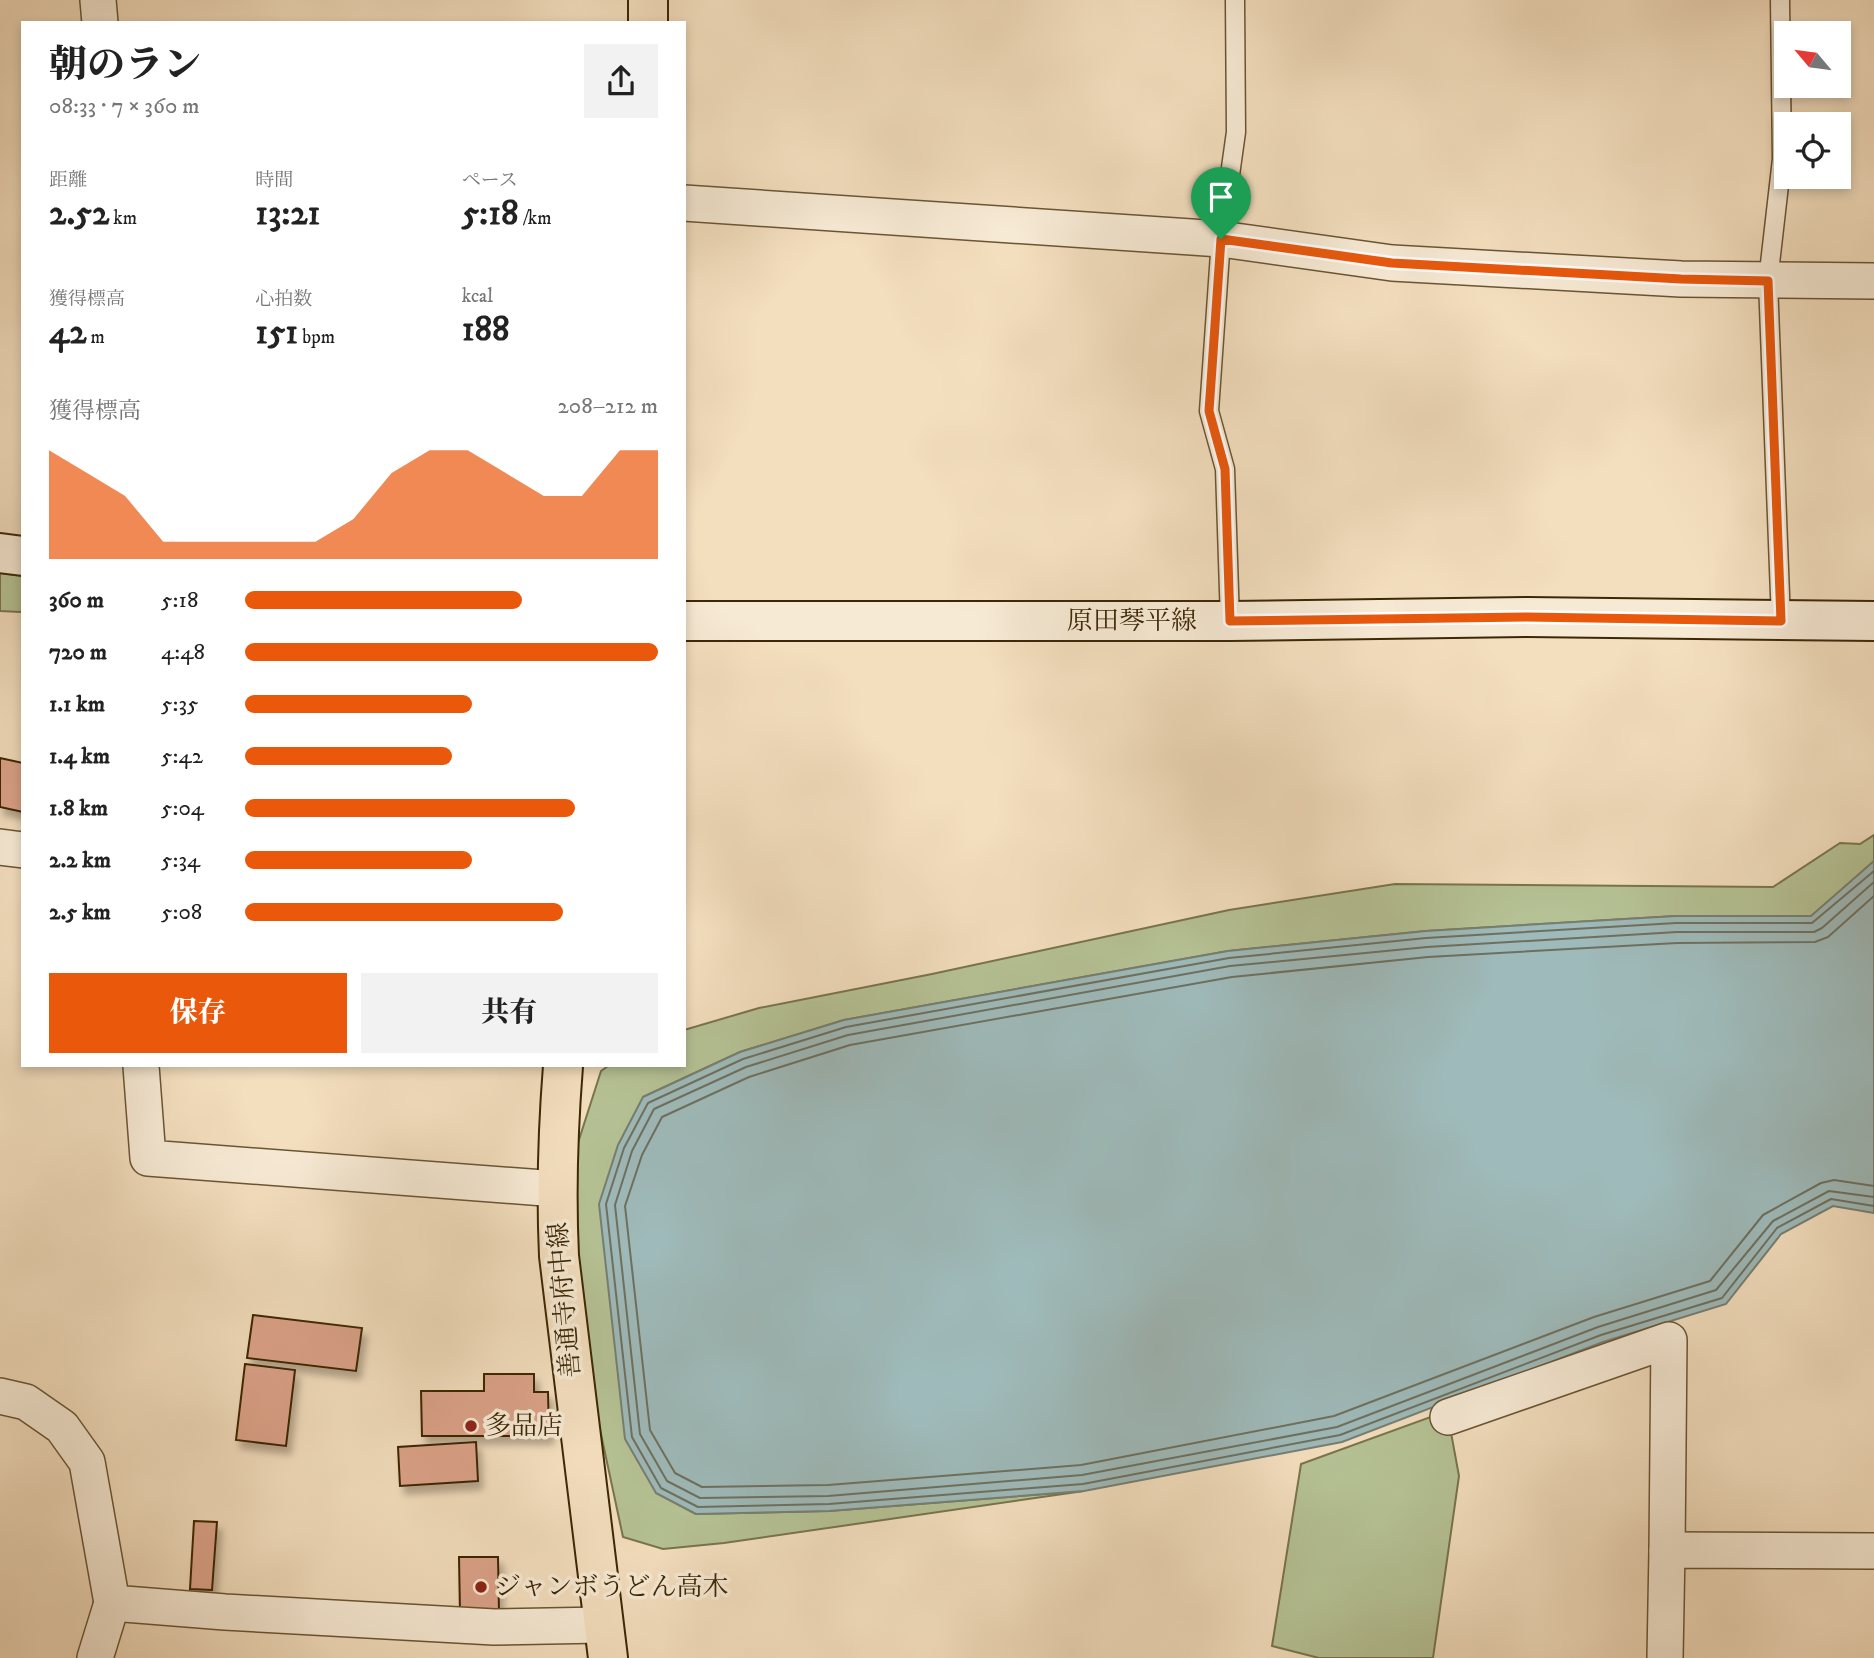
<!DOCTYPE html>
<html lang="ja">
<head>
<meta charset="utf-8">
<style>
	:root { --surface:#fff; --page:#f2f2f2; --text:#222; --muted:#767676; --accent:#ea580c }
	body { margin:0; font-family:"IM FELL DW Pica","Noto Serif JP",serif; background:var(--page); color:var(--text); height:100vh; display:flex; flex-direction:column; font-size:26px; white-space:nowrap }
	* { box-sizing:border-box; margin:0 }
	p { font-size:23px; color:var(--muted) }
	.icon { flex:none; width:38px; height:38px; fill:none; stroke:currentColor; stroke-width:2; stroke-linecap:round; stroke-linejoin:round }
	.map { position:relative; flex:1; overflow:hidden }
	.drawer { position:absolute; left:21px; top:21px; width:665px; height:1046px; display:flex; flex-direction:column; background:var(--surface); border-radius:0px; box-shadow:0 4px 10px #0003 }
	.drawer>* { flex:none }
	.needle { width:46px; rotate:299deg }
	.tools { position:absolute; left:1774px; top:21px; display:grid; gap:14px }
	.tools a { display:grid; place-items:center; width:77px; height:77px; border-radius:0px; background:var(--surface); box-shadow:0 4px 10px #0003; font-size:35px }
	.pin { position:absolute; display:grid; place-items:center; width:60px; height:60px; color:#fff; margin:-72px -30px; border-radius:50% 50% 50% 0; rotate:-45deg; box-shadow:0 0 7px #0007 }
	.pin .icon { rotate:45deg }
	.round { display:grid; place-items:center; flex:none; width:74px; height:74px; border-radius:0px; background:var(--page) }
	.headline { display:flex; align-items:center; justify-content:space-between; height:119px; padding:0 28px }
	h1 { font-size:38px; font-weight:800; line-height:52px }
	.metrics { display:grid; grid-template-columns:repeat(3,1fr); gap:10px; height:119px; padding:7px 28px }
	.metrics div { display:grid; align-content:center }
	.metrics b { font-size:35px; font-weight:800 }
	.metrics small { font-size:19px; font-weight:400 }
	.metrics p { font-size:19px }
	.chart { height:196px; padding:14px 28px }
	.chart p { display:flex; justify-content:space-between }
	.chart svg { width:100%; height:126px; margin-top:7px; fill:var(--accent); opacity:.7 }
	.primary-button { display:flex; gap:14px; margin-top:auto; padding:14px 28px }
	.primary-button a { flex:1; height:80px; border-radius:0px; background:var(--accent); color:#fff; font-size:28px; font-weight:800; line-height:80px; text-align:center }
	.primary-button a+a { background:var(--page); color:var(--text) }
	ul { padding:0 28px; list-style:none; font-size:23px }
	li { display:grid; grid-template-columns:112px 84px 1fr; align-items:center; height:52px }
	li i { height:18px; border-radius:9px; background:var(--accent) }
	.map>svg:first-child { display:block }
	.green { fill:#b5c295; stroke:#79744c; stroke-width:2 }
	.water { fill:#9ebaba; stroke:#777f71; stroke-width:2 }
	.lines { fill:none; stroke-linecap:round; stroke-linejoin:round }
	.shore { stroke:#6e705f; stroke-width:2 }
	.building { fill:#dba289; stroke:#3d2704; stroke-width:2; filter:url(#shadow) }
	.service-casing { stroke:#6a5532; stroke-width:21 }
	.minor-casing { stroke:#6a5532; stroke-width:38 }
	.secondary-casing { stroke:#3d2704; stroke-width:42 }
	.primary-casing { stroke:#3d2704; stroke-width:42 }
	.service { stroke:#f7ead5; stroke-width:18 }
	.minor { stroke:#f7ead5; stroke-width:35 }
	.secondary { stroke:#f7ead5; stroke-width:38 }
	.primary { stroke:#f3debe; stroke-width:38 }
	.route-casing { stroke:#fff; stroke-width:14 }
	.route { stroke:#ea580c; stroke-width:9 }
	.poi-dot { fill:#8f2418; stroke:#f7ead5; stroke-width:2.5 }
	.labels { text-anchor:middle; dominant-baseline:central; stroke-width:7; stroke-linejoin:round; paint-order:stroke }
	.street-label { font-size:26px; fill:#3d2704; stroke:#f7ead5 }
	.poi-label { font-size:26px; fill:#3d2704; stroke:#f7ead5; text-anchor:start }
</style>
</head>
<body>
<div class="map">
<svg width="1874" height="1658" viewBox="0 0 1874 1658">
	<defs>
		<filter id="shadow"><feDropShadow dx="4.5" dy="8" stdDeviation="3.5" flood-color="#0004"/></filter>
	</defs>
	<rect width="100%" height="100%" fill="#f3debe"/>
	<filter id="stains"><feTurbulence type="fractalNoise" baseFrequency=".00286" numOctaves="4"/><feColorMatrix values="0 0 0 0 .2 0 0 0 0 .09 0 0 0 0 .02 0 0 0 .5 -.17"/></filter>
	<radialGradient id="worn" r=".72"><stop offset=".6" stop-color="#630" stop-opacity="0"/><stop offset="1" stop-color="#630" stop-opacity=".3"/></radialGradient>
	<g class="green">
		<polygon points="0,573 23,576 23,610 20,612 0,611"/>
		<polygon points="1874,835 1874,861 1812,916 1676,916 1426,931 1228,951 844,1020 740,1052 643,1097 656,1493 696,1514 829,1511 1084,1491 724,1543 663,1549 623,1537 577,1322 577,1146 601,1071 608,1066 684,1066 684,1030 759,1008 932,974 1229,910 1395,884 1773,887 1840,843 1860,844"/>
		<polygon points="1447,1411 1459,1476 1433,1658 1319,1658 1272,1646 1301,1464"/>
	</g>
	<polygon class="water" points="1874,861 1874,1213 1833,1206 1781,1234 1726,1304 1603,1342 1342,1442 1084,1491 829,1511 696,1514 656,1493 625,1439 599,1204 618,1145 643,1097 740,1052 844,1020 1228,951 1426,931 1676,916 1811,916"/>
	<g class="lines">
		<g class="shore">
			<polyline points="1874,871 1812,923 1676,923 1426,938 1229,958 846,1027 743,1059 648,1103 624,1148 606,1204 632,1437 661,1488 698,1507 829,1504 1083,1484 1340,1435 1601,1335 1722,1298 1777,1228 1831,1199 1874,1206"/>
			<polyline points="1874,882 1822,928 1814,932 1677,932 1427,947 1230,966 848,1035 746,1067 654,1109 632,1151 615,1205 640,1434 667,1481 700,1498 828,1496 1082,1475 1337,1427 1598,1327 1716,1290 1773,1221 1829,1191 1874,1197"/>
			<polyline points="1874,896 1828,937 1815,942 1677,943 1428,957 1232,977 850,1045 749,1077 662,1117 642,1155 625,1206 650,1430 675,1473 702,1487 828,1485 1081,1465 1334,1416 1594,1317 1710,1281 1763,1215 1821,1183 1834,1180 1874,1186"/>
		</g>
	</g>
	<g class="building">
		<polygon points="0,758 23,763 23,812 0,807"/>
		<polygon points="253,1315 362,1328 356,1371 247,1358"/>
		<polygon points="245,1364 295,1370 286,1446 236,1440"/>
		<polygon points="484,1374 534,1374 534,1392 548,1392 549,1436 422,1436 421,1391 484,1391"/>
		<polygon points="476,1442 478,1481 400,1486 398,1447"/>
		<polygon points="194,1521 217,1522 212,1590 190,1589"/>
		<polygon points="459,1557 498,1557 499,1612 460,1613"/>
	</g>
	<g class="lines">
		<g class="service-casing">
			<g id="service">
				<polyline points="1780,0 1782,159 1768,281 1781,621"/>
				<polyline points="1230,621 1225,469 1209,411 1221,239 1236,132 1235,0"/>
			</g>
		</g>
		<g class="minor-casing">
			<g id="minor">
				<polyline points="98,0 100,23"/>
				<polyline points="684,203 1221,239 1392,263 1681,279 1874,281"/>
				<polyline points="0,847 23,850"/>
				<polyline points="141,1066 148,1158 557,1189"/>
				<polyline points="0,1396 26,1402 62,1427 87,1462 112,1603 225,1612 494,1627 602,1625"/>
				<polyline points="1448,1417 1669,1340 1667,1550"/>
				<polyline points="95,1658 112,1603"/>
				<polyline points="1665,1658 1667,1550 1874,1551"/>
			</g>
		</g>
		<g class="secondary-casing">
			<g id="secondary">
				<polyline points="0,553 23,556"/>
				<polyline points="684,621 1230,621 1527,617 1874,621"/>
			</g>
		</g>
		<g class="primary-casing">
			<g id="primary">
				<polyline points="648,23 648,0"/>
				<path d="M563,1066c-5,63 -7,126 -4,190l49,402"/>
			</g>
		</g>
		<use href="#service" class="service"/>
		<use href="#minor" class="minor"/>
		<use href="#secondary" class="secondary"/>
		<use href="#primary" class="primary"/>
	</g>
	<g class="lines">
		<g class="route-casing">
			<polygon id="route" points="1221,239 1392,263 1681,279 1768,281 1781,621 1527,617 1230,621 1225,469 1209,411"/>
		</g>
		<use href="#route" class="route"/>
	</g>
	<g class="poi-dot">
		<circle cx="471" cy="1426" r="7"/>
		<circle cx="481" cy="1587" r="7"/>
	</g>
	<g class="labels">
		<g class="street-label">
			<text x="1132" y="621">原田琴平線</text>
			<text transform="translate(565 1300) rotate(-95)">善通寺府中線</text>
		</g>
		<g class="poi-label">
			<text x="485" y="1426">多品店</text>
			<text x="495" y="1587">ジャンボうどん高木</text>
		</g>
	</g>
	<rect width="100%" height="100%" filter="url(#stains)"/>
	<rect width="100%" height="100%" fill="url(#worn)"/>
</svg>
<div class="tools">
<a><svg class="needle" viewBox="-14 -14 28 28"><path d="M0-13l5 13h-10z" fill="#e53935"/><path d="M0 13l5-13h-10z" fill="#767676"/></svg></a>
<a><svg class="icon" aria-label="locate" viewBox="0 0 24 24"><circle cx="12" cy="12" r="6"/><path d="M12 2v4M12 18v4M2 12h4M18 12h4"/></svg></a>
</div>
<div class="pin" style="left:1221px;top:239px;background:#1e9e55"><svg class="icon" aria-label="arrive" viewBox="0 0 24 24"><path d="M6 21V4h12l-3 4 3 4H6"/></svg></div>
<section class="drawer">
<div class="headline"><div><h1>朝のラン</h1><p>08:33 · 7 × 360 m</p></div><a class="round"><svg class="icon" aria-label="share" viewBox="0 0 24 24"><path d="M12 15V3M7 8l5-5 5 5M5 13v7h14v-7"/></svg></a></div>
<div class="metrics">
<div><p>距離</p><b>2.52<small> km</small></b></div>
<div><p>時間</p><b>13:21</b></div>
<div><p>ペース</p><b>5:18<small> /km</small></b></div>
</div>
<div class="metrics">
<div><p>獲得標高</p><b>42<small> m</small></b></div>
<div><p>心拍数</p><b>151<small> bpm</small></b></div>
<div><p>kcal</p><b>188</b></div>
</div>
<div class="chart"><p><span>獲得標高</span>208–212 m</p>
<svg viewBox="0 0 160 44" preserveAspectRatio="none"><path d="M0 44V6L10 14L20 22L30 38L40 38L50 38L60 38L70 38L80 30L90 14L100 6L110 6L120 14L130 22L140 22L150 6L160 6V44z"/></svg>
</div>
<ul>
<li><b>360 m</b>5:18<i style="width:67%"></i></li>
<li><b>720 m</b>4:48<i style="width:100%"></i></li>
<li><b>1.1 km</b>5:35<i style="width:55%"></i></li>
<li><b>1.4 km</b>5:42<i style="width:50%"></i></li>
<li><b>1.8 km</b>5:04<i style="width:80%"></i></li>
<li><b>2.2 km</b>5:34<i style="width:55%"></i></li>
<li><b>2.5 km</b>5:08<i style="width:77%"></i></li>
</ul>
<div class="primary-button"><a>保存</a><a>共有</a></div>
</section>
</div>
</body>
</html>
